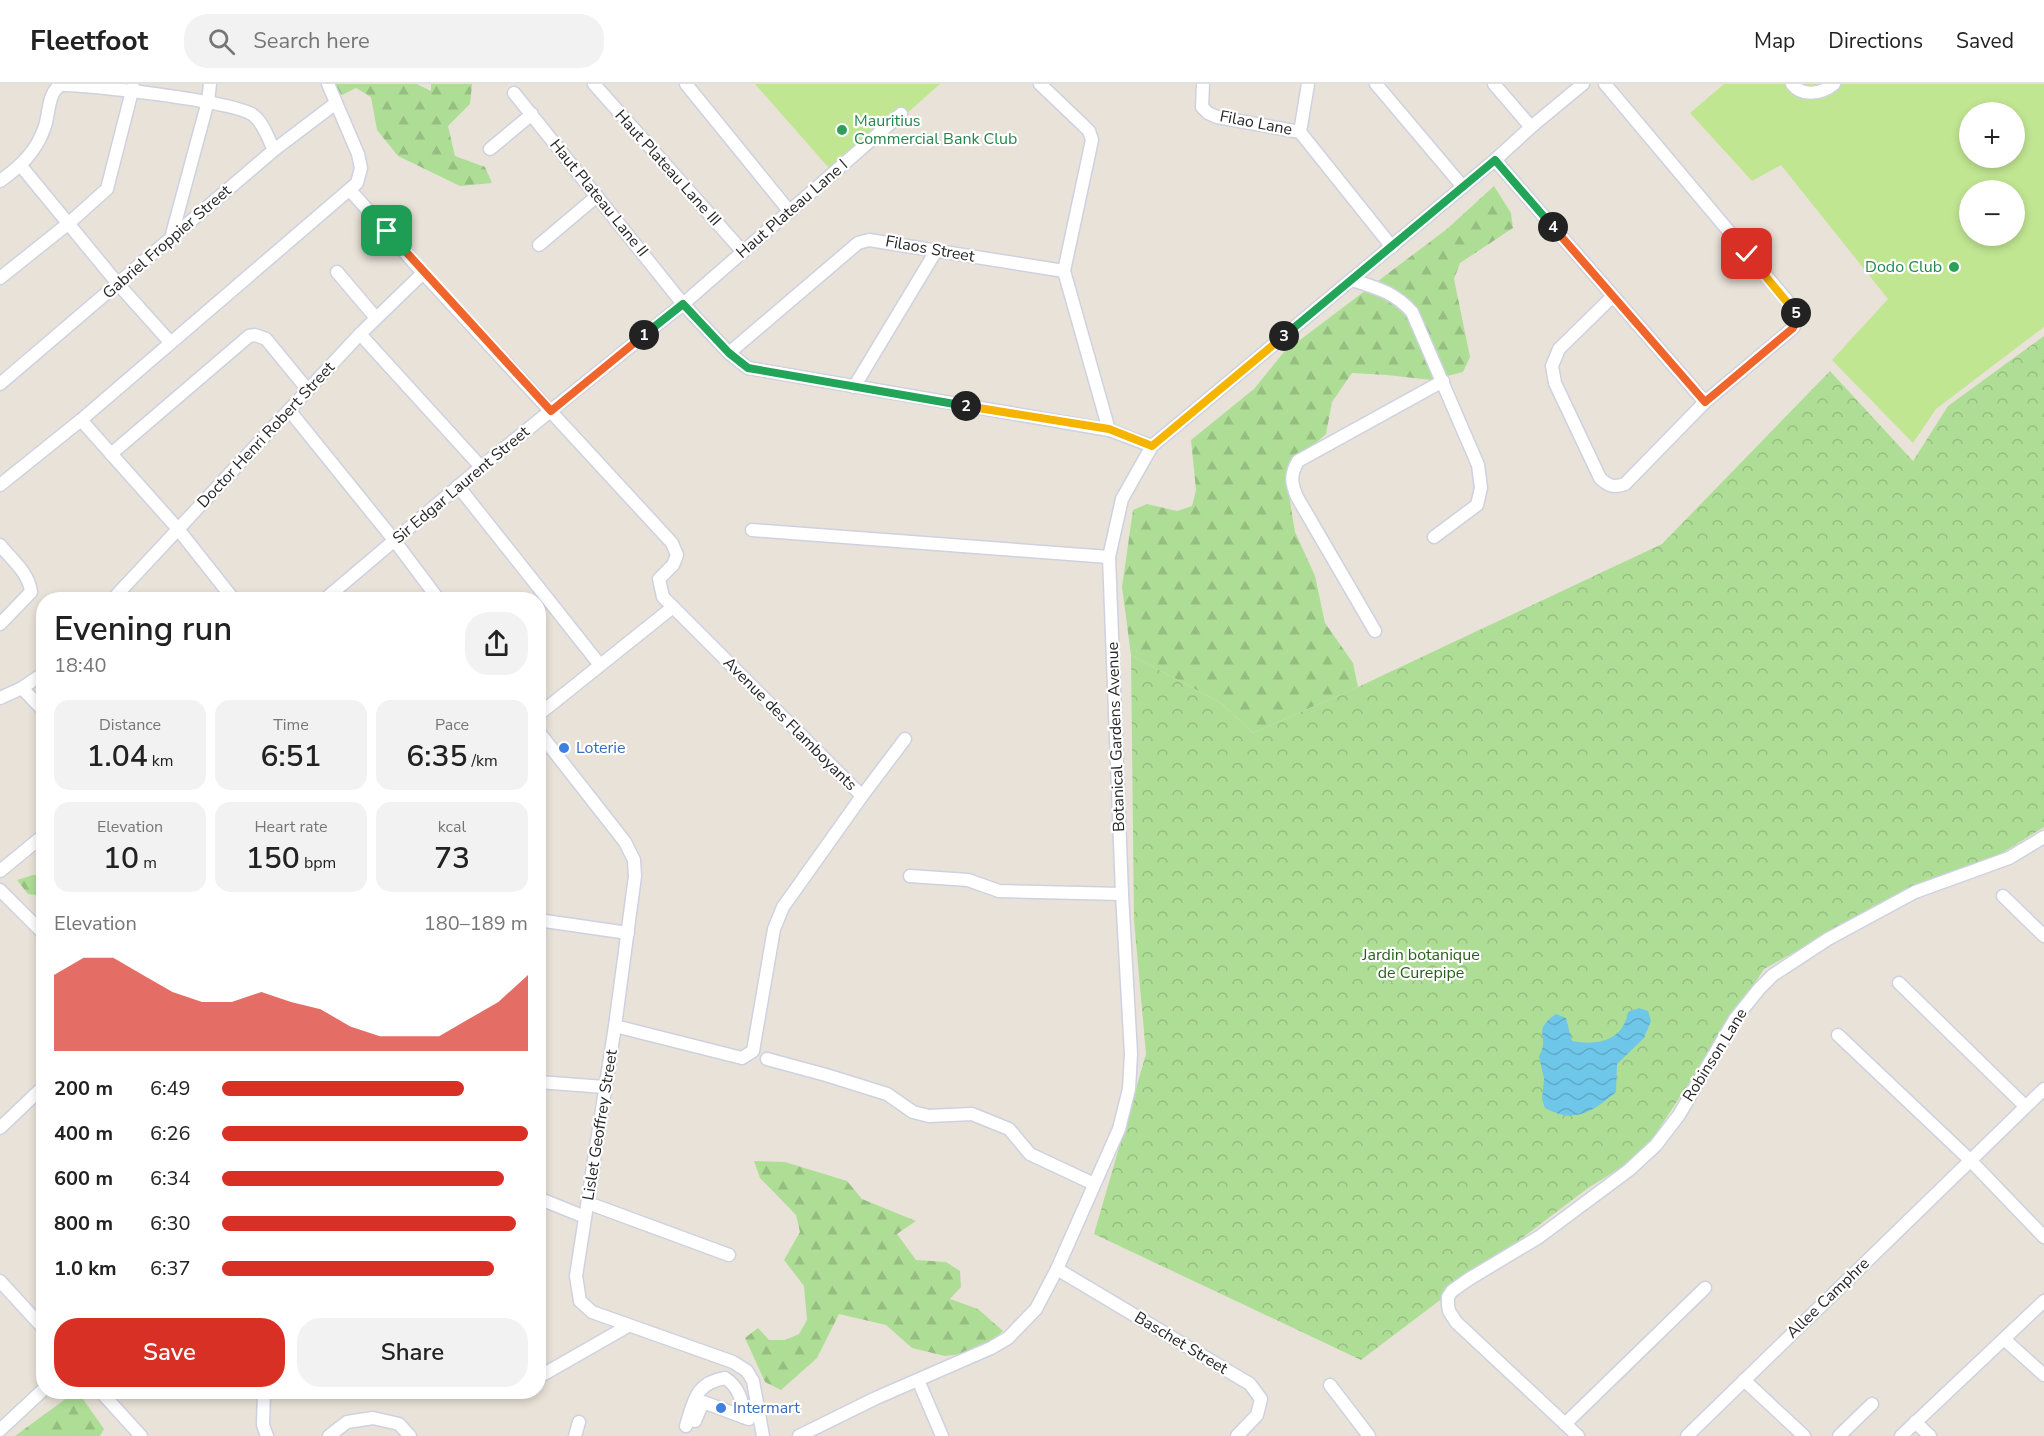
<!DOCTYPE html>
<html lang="en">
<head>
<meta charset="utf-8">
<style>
	:root { --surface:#fff; --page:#f2f2f2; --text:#222; --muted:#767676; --line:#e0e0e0; --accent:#d93025 }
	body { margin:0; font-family:"Nunito Sans",sans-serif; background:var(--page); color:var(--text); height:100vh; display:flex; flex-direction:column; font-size:22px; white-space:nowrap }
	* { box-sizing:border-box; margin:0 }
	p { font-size:20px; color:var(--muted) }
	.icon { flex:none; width:33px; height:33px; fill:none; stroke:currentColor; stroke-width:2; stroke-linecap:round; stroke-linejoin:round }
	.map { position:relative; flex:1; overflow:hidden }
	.details { position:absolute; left:36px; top:508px; width:510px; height:807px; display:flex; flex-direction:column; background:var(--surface); border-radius:24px; box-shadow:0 3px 9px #0003 }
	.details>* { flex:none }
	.tools { position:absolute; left:1959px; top:18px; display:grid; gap:12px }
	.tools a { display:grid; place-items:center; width:66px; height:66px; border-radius:50%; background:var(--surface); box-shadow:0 3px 9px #0003; font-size:30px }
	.pin { position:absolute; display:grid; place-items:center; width:51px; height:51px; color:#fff; margin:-26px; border-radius:12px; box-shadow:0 3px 9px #0006 }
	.km { position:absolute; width:30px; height:30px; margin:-15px; border-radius:50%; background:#222; color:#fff; font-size:16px; line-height:30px; text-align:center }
	.round { display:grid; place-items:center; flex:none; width:63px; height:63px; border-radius:24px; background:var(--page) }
	.headline { display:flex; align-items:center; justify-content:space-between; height:102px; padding:0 18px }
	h1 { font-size:33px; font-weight:600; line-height:45px }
	.stats { display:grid; grid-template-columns:repeat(3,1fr); gap:9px; height:102px; padding:6px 18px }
	.stats div { display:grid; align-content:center; border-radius:15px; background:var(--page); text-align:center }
	.stats b { font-size:30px; font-weight:600 }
	.stats small { font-size:16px; font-weight:400 }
	.stats p { font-size:16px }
	.chart { height:168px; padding:12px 18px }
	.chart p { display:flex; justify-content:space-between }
	.chart svg { width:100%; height:108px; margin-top:6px; fill:var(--accent); opacity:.7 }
	.cta { display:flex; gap:12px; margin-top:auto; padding:12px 18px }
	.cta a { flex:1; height:69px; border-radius:24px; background:var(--accent); color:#fff; font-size:24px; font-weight:600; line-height:69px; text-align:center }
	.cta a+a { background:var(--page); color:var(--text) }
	ul { padding:0 18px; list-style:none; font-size:20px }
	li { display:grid; grid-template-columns:96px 72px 1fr; align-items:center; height:45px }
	li i { height:15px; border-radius:8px; background:var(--accent) }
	header { display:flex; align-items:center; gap:36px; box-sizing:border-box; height:84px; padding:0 30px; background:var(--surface); border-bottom:2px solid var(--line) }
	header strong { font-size:28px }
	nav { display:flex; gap:33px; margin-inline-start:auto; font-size:21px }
	.search { width:420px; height:54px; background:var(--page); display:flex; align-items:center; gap:15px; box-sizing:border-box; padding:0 21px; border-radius:24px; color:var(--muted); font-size:22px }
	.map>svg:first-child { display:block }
	.forest { fill:url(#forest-firs) }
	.park { fill:url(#park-crowns) }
	.pitch { fill:#c1e692; fill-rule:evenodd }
	.water { fill:url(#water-waves) }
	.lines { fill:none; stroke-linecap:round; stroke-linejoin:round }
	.minor-casing { stroke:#ced1e0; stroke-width:15 }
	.minor { stroke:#fff; stroke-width:12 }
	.split-1-casing { stroke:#fff; stroke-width:12 }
	.split-2-casing { stroke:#fff; stroke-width:12 }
	.split-3-casing { stroke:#fff; stroke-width:12 }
	.split-4-casing { stroke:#fff; stroke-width:12 }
	.split-5-casing { stroke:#fff; stroke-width:12 }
	.split-6-casing { stroke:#fff; stroke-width:12 }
	.split-1 { stroke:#f0652b; stroke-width:8 }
	.split-2 { stroke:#22a559; stroke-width:8 }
	.split-3 { stroke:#f5b400; stroke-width:8 }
	.split-4 { stroke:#22a559; stroke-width:8 }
	.split-5 { stroke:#f0652b; stroke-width:8 }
	.split-6 { stroke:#f5b400; stroke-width:8 }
	.leisure-dot { fill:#2e9e5b; stroke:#fff; stroke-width:2 }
	.shop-dot { fill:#3f7fe0; stroke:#fff; stroke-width:2 }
	.labels { text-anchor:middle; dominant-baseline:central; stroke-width:4.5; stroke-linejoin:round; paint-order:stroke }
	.leisure-label { font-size:16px; fill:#27864d; stroke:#fff; text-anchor:start }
	.street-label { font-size:16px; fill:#272727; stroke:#fff }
	.shop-label { font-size:16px; fill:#366cbe; stroke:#fff; text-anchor:start }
	.park-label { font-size:16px; fill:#285f1c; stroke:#fff }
</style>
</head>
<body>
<header>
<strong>Fleetfoot</strong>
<div class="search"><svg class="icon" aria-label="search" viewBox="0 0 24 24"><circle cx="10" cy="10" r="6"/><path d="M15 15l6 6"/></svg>Search here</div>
<nav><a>Map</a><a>Directions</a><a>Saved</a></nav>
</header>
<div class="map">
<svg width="2044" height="1352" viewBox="0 0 2044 1352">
	<defs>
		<pattern id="forest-firs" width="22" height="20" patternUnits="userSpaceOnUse" patternTransform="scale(1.5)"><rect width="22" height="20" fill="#aede96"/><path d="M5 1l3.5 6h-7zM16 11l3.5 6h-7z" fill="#96be81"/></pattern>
		<pattern id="park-crowns" width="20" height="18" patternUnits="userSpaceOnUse" patternTransform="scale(1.5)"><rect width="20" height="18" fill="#aede96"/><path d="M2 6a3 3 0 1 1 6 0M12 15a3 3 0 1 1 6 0" fill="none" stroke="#96be81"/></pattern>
		<pattern id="water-waves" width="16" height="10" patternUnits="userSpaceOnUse" patternTransform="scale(1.5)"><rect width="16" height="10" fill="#6ec6e8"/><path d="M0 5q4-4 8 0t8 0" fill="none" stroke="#5faac7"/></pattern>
	</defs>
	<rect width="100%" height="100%" fill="#e9e2d8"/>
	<g class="forest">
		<polygon points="333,0 417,0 431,7 431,0 472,0 470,20 448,42 455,72 485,83 492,99 460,102 398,72 377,46 371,13 356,4 342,11"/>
		<polygon points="1494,102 1511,129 1513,144 1460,179 1454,195 1470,273 1463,288 1432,296 1387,291 1352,289 1332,318 1326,350 1290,382 1287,399 1295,448 1315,492 1325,539 1353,579 1358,603 1253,649 1221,619 1131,571 1122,503 1133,426 1147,420 1177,427 1192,422 1196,406 1191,356 1254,305 1284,268 1447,145"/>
		<polygon points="33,791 43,791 43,812 28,810 17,796"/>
		<polygon points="754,1077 785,1078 847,1097 862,1115 916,1137 897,1150 916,1176 946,1178 960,1187 961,1203 950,1215 978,1225 1003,1247 977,1268 945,1272 912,1264 886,1241 839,1230 817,1274 781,1306 765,1298 745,1254 758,1244 769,1256 785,1256 799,1250 807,1236 804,1202 784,1176 800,1148 796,1131 760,1094"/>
		<polygon points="75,1308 78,1308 104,1345 100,1352 15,1352"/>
	</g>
	<polygon class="park" points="2044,252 2044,743 2002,769 1903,809 1764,885 1653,1054 1625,1081 1588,1104 1361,1276 1094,1150 1146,970 1134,836 1131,571 1221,619 1253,649 1358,603 1662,460 1830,287 1913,377 1948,322"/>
	<g class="pitch">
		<polygon points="755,0 940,0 836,92"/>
		<path d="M1724,0h320v243l-108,82 -23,34 -81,-83 56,-61 -107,-134 -29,16 -62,-68zM1970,28h44v46h-44zM1970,106h44v46h-44z"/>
	</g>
	<path class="water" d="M1639,924l9,3 3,10 -7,17 -27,26 -1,28c-23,20 -42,32 -71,16l-3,-9 2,-20 -5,-23c12,-21 -9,-24 17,-42l10,4 6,23c25,5 51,0 56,-29z"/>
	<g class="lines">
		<g class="minor-casing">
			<g id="minor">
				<polyline points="594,0 743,168"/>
				<polyline points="686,0 790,128"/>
				<polyline points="1040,0 1083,41 1089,47 1092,56 1064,187 1109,346"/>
				<polyline points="1203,0 1202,23 1208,29 1217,33 1300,48"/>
				<polyline points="1308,0 1300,48 1392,163"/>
				<polyline points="1376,0 1463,103"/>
				<polyline points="1494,0 1531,43"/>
				<path d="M1605,0l190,226 2,9 -4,9 -88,74 -80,82c-11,4 -17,2 -25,-6l-45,-95 -3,-17 7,-17 54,-53"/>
				<path d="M1792,0c10,13 30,10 42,0"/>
				<polyline points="514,9 683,220 729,269 748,284 1109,346 1152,362"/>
				<polyline points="490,65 532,30"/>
				<polyline points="1495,76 1705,318"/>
				<polyline points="21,82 118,200 170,258"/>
				<path d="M0,97c21,-15 37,-30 45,-55 4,-11 3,-35 16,-41 22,-1 173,16 192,30 11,8 15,24 21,35"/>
				<polyline points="350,106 423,189 672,459 677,471 673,481 659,495 663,513 862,712 783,823 774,845 753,967 742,974 615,942"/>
				<polyline points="171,154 208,17 210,0"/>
				<polyline points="539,161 597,112"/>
				<polyline points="337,188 376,234"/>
				<polyline points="0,194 69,139 107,105 133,3"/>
				<path d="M1352,196c25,8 42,12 60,32l66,153 3,23 -4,17 -43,32"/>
				<polyline points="360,250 481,383"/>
				<polyline points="729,269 858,159 869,156 1064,187"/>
				<polyline points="0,300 274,66 336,19"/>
				<polyline points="854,303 936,167"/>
				<polyline points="289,326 394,456 439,516"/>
				<polyline points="81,336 178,445 234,516"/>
				<polyline points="111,370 249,252 255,251 266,255 307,305"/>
				<polyline points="0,401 81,336 357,99 361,84 358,70 328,0"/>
				<polyline points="458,402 600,581"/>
				<polyline points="752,446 1109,473"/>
				<path d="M0,461c12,15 29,28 31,47l-31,32"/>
				<polyline points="112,516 360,250 423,189"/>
				<polyline points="324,516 481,383 683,220 901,30"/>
				<path d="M1375,547l-78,-134c-6,-14 -7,-22 1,-36l145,-80"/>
				<polyline points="22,604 44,627"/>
				<polyline points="0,614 22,604 44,589"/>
				<polyline points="538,631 673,523"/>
				<polyline points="538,647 625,758 634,776 635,792 615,942 576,1192 580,1217 592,1228 733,1278 747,1287 753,1297 763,1352"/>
				<polyline points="862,712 905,655"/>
				<polyline points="0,787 44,751"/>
				<polyline points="910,792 968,796 999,807 1122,810"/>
				<polyline points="0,806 44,850"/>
				<polyline points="2003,812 2044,852"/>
				<polyline points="538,836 628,849"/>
				<polyline points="1899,899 2025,1022"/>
				<polyline points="1838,951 1970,1076 2044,1153"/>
				<polyline points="767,975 826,991 887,1010 913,1028 929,1032 972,1030 1009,1045 1030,1070 1094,1100"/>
				<polyline points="538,998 605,1003"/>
				<polyline points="0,1044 44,1002"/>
				<polyline points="538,1114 585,1133"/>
				<polyline points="588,1119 729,1171"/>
				<polyline points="1057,1185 1250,1300 1261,1315 1257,1331 1237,1352"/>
				<polyline points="0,1197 44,1245"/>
				<polyline points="2004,1255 2044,1291"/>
				<polyline points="544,1290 628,1242"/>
				<polyline points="918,1296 942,1352"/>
				<polyline points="1744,1296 1804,1352"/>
				<polyline points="1330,1301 1369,1352"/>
				<polyline points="101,1308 141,1352"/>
				<polyline points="264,1308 263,1341 267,1352"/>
				<polyline points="695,1337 703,1318 749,1335"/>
				<polyline points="1915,1338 1930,1352"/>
				<polyline points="1565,1340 1705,1204"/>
				<path d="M686,1342c8,-25 9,-43 39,-48 13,8 19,24 18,39"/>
				<polyline points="0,1346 44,1305"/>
				<polyline points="329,1352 347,1338 373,1334 399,1340 410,1352"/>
				<polyline points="575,1352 579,1338"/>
				<polyline points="799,1352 876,1314 991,1264 1008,1254 1036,1225 1057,1185 1119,1045 1129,1005 1131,970 1122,810 1109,473 1122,415 1152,362 1495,76 1531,43 1583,0"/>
				<polyline points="1578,1352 1456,1238 1449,1227 1448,1221 1448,1213 1452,1207 1469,1195 1539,1153 1629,1086 1656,1061 1679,1031 1735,935 1759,905 1773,891 1828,855 1915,808 2009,774 2044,753"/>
				<polyline points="1687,1352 2044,1005"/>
				<polyline points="1839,1352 1872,1320"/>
				<polyline points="1901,1352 2044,1217"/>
			</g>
		</g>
		<use href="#minor" class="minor"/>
	</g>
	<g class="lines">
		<g class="split-1-casing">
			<polyline id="split-1" points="387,147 551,327 644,251"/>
		</g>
		<g class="split-2-casing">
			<polyline id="split-2" points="644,251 683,220 729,269 748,284 966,322"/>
		</g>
		<g class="split-3-casing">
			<polyline id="split-3" points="966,322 1109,345 1152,362 1284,252"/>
		</g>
		<g class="split-4-casing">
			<polyline id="split-4" points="1284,252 1495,76 1553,143"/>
		</g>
		<g class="split-5-casing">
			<polyline id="split-5" points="1553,143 1705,318 1793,244 1797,235 1796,229"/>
		</g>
		<g class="split-6-casing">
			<polyline id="split-6" points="1747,170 1796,229"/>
		</g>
		<use href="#split-1" class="split-1"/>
		<use href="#split-2" class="split-2"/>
		<use href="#split-3" class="split-3"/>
		<use href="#split-4" class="split-4"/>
		<use href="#split-5" class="split-5"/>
		<use href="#split-6" class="split-6"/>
	</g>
	<g class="leisure-dot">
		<circle cx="842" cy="46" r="6"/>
		<circle cx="1954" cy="183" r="6"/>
	</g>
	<g class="shop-dot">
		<circle cx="564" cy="664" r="6"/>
		<circle cx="721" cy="1324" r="6"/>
	</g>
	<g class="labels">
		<g class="leisure-label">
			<text x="854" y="37">Mauritius<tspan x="854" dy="18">Commercial Bank Club</tspan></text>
			<text x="1942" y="183" text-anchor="end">Dodo Club</text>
		</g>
		<g class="street-label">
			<text transform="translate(1256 39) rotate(11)">Filao Lane</text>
			<text transform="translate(668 84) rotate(48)">Haut Plateau Lane III</text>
			<text transform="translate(599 114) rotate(51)">Haut Plateau Lane II</text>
			<text transform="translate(792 125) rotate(-41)">Haut Plateau Lane I</text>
			<text transform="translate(167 158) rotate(-41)">Gabriel Froppier Street</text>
			<text transform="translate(930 165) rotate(10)">Filaos Street</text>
			<text transform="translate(266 351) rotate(-47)">Doctor Henri Robert Street</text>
			<text transform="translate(461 401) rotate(-40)">Sir Edgar Laurent Street</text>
			<text transform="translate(790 640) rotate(45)">Avenue des Flamboyants</text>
			<text transform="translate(1116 653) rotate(-92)">Botanical Gardens Avenue</text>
			<text transform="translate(1715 971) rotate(-58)">Robinson Lane</text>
			<text transform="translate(600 1041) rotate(-81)">Lislet Geoffrey Street</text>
			<text transform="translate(1828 1214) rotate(-44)">Allee Camphre</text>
			<text transform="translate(1181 1259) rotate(31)">Baschet Street</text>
		</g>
		<g class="shop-label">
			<text x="576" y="664">Loterie</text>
			<text x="733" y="1324">Intermart</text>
		</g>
		<g class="park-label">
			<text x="1421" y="871">Jardin botanique<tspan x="1421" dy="18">de Curepipe</tspan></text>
		</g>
	</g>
</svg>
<div class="tools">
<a>+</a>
<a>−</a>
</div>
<div class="pin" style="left:387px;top:147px;background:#1e9e55"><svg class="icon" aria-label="arrive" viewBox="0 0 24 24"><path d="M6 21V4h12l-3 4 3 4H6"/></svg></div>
<div class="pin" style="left:1747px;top:170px;background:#d93025"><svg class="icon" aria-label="check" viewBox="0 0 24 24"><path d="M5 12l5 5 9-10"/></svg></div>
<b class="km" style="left:644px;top:251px">1</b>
<b class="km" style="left:966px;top:322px">2</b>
<b class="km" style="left:1284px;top:252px">3</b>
<b class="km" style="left:1553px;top:143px">4</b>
<b class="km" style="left:1796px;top:229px">5</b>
<section class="details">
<div class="headline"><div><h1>Evening run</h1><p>18:40</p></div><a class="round"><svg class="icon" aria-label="share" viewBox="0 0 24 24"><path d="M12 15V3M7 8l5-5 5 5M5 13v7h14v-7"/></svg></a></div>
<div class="stats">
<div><p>Distance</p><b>1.04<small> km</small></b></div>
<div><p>Time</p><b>6:51</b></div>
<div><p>Pace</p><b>6:35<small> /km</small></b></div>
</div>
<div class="stats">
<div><p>Elevation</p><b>10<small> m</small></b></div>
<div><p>Heart rate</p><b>150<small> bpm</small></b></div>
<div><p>kcal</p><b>73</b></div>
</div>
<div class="chart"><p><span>Elevation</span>180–189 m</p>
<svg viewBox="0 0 160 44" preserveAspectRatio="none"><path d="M0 44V13L10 6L20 6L30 13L40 20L50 24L60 24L70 20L80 24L90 27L100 34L110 38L120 38L130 38L140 31L150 24L160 13V44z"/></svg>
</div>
<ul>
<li><b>200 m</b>6:49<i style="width:79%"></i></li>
<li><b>400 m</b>6:26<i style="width:100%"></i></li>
<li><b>600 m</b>6:34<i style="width:92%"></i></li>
<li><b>800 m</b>6:30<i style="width:96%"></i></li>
<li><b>1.0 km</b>6:37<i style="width:89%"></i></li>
</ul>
<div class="cta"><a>Save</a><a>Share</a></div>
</section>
</div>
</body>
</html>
